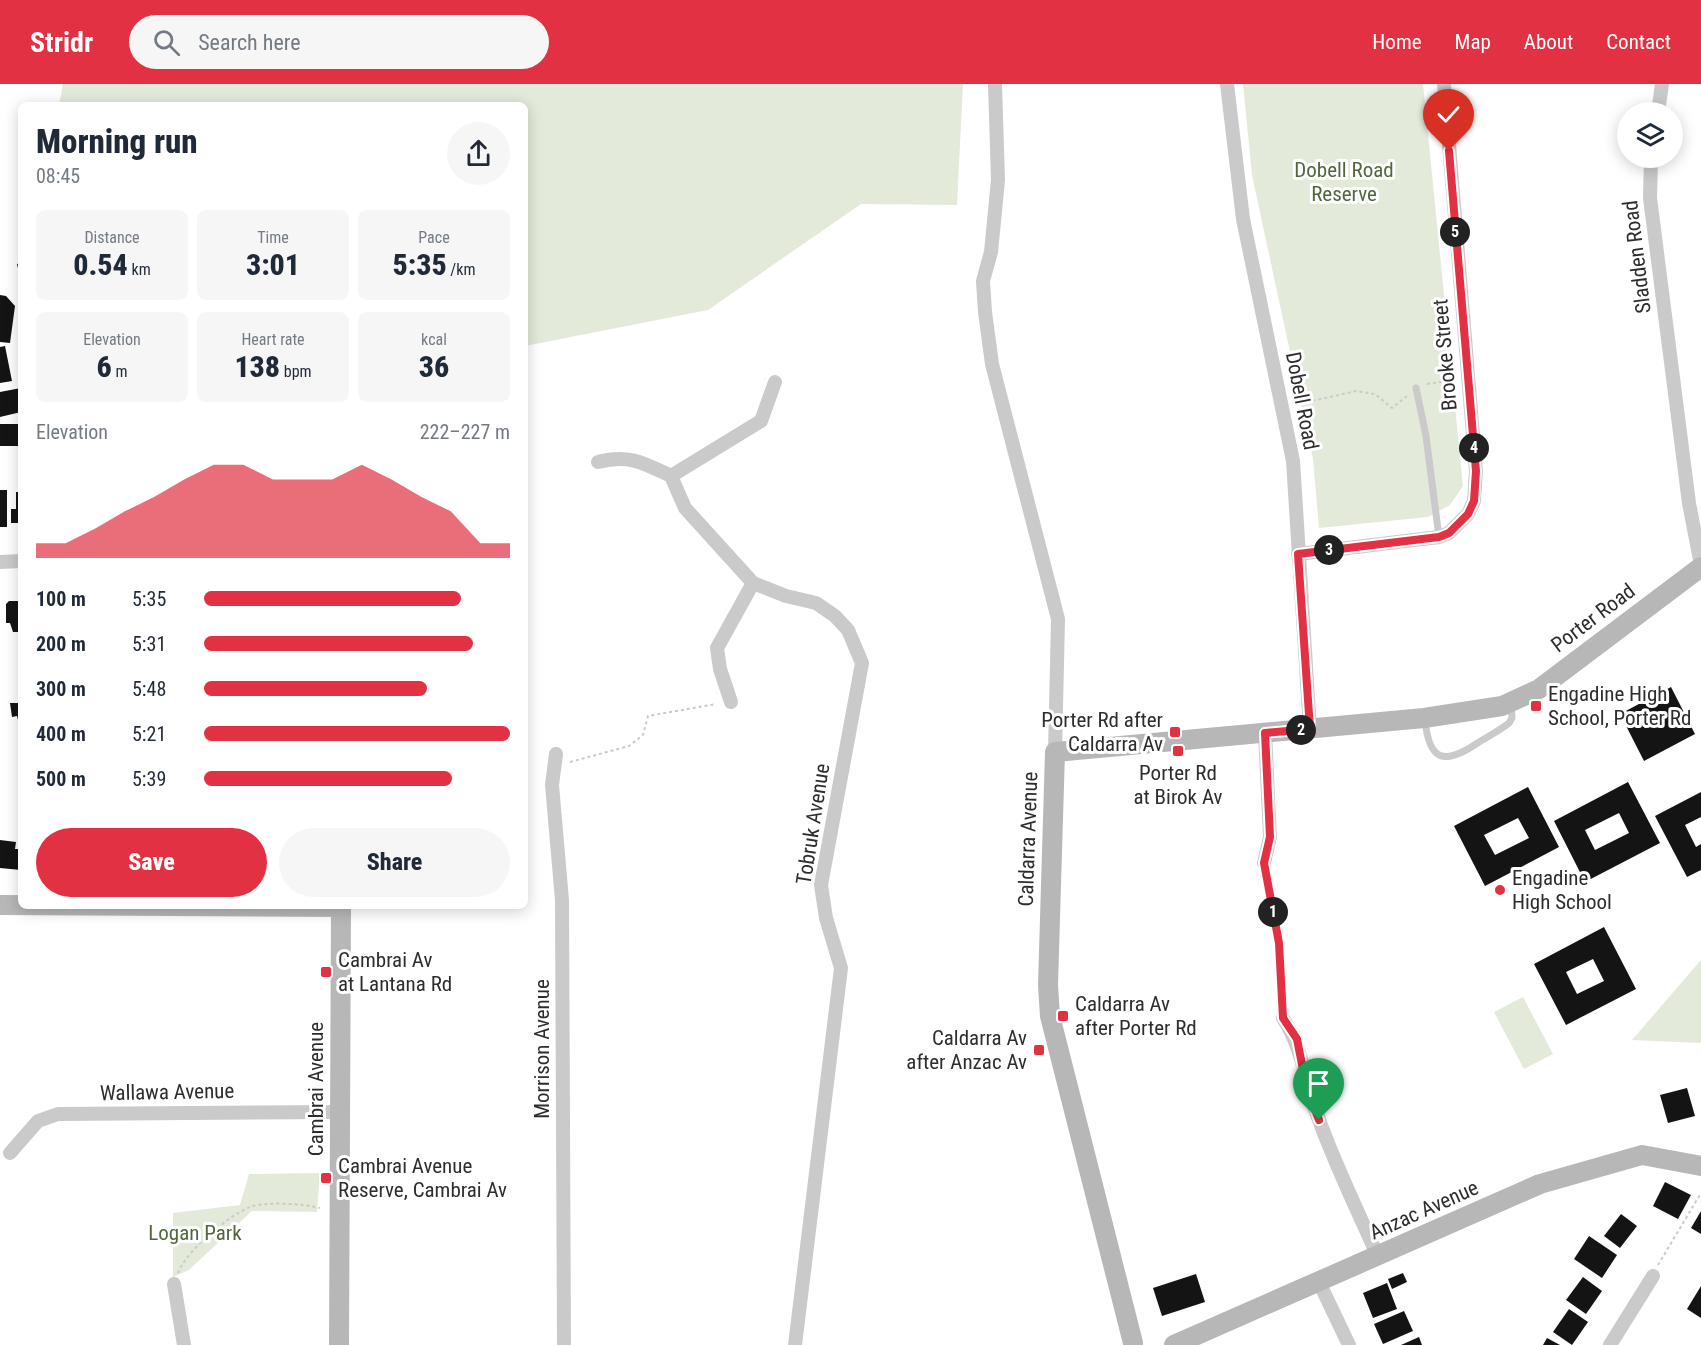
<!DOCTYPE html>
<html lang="en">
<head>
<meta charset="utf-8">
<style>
	:root { --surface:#fff; --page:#f6f6f7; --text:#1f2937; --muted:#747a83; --accent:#e23143 }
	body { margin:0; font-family:"Roboto Condensed",sans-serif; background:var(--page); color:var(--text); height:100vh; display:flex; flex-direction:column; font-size:22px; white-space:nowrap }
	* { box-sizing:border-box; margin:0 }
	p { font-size:20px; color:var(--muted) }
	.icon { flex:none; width:33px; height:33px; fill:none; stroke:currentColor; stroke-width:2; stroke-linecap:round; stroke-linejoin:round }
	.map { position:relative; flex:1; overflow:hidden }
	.side { position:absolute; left:18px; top:18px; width:510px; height:807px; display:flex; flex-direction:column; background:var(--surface); border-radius:9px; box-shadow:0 3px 15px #0003 }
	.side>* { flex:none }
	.controls { position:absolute; left:1617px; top:18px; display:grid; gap:12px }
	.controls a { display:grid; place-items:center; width:66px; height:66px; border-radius:50%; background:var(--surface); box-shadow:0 3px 15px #0003; font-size:30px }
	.pin { position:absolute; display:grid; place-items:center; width:51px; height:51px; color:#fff; margin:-62px -26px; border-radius:50% 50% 50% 0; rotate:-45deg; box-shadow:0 0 6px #0007 }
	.pin .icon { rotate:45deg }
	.km { position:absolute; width:30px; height:30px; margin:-15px; border-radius:50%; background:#222; color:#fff; font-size:16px; line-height:30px; text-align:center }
	.round { display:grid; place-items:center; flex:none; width:63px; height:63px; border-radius:32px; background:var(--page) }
	.head { display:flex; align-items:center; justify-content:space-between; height:102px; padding:0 18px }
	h1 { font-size:33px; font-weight:800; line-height:45px }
	.figures { display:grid; grid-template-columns:repeat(3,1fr); gap:9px; height:102px; padding:6px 18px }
	.figures div { display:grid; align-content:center; border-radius:9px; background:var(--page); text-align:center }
	.figures b { font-size:30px; font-weight:800 }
	.figures small { font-size:16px; font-weight:400 }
	.figures p { font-size:16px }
	.chart { height:168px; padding:12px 18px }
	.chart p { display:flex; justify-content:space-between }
	.chart svg { width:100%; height:108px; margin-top:6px; fill:var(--accent); opacity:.7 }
	.cta { display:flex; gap:12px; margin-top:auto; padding:12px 18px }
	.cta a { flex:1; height:69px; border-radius:36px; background:var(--accent); color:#fff; font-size:24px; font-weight:800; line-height:69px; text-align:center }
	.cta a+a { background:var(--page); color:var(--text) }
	ul { padding:0 18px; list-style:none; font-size:20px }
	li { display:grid; grid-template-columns:96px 72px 1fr; align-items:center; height:45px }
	li i { height:15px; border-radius:8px; background:var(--accent) }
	header { display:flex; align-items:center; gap:36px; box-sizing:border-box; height:84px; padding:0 30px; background:var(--accent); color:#fff }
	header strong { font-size:28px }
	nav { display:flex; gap:33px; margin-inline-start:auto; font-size:21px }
	.search { width:420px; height:54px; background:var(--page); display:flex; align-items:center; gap:15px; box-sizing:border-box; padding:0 21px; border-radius:33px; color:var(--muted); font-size:22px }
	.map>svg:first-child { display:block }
	.green { fill:#e3eada }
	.building { fill:#141414; fill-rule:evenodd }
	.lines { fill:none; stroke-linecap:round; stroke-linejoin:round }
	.path { stroke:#cacaca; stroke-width:2; stroke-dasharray:3 3; stroke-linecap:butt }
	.lane { stroke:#cacaca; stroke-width:7 }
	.street { stroke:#cacaca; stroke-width:14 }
	.secondary { stroke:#b7b7b7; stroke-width:20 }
	.route-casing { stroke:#fff; stroke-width:12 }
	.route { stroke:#e23143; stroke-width:8 }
	.poi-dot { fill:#e23143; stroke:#fff; stroke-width:2 }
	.labels { text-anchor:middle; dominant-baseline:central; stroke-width:6; stroke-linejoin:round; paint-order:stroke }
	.park-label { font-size:21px; fill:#51673b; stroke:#fff }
	.street-label { font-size:21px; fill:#2d2d2d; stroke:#fff }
	.poi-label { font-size:21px; fill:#2d2d2d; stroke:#fff; text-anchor:start }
</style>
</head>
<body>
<header>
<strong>Stridr</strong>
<div class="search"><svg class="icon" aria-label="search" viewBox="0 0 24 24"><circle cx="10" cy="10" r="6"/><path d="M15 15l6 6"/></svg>Search here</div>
<nav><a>Home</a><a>Map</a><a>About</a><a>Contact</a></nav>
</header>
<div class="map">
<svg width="1701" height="1261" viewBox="0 0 1701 1261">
	<rect width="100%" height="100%" fill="#fff"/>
	<g class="green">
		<polygon points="63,0 963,0 957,121 861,120 708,226 525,262 525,21 59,21"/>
		<polygon points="1243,0 1423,0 1463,402 1450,421 1428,433 1319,444 1313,375 1252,91"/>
		<polygon points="1701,876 1701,959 1632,956"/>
		<polygon points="1523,913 1553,970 1524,985 1494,928"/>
		<polygon points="320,1089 317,1128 252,1127 189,1186 173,1193 173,1129 240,1121 249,1090"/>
	</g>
	<g class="building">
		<polygon points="21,179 21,193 20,193 17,180"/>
		<polygon points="0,211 6,212 15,222 10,259 0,258"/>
		<polygon points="5,262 12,297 0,299 0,263"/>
		<polygon points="21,304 21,328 0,333 0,308"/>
		<rect x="0" y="340" width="21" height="22"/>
		<rect x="0" y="406" width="7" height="37"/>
		<polygon points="16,408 21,408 21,439 11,439 11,425 16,425"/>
		<polygon points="9,517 21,517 21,548 13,548 10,539 6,539 6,520"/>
		<polygon points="1671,603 1695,650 1644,677 1620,630"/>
		<polygon points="10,619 21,619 21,640 19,640 17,632 12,633"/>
		<path d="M1628,698l32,61 -75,39 -31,-61zM1619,729l10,20 -34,17 -10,-20z"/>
		<path d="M1528,703l31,60 -74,39 -31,-60zM1518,734l11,20 -34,17 -11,-20z"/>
		<polygon points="1701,708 1701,733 1685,741 1696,763 1701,760 1701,786 1687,793 1655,732"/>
		<polygon points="0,756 16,758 15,765 21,765 21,786 0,784"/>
		<path d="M1604,843l32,62 -70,36 -32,-61zM1593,875l11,22 -27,13 -11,-22z"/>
		<polygon points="1687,1004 1695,1032 1668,1039 1660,1011"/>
		<polygon points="1665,1098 1691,1111 1678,1135 1653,1122"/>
		<polygon points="1701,1127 1701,1150 1691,1144"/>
		<polygon points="1621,1130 1637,1142 1620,1164 1604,1152"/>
		<polygon points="1589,1152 1617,1171 1602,1194 1574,1175"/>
		<polygon points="1403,1189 1407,1198 1392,1205 1388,1195"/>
		<polygon points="1196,1190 1205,1218 1162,1232 1153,1204"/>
		<polygon points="1583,1193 1602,1207 1586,1230 1566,1216"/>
		<polygon points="1387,1199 1397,1225 1373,1234 1363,1209"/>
		<polygon points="1701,1202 1701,1234 1687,1225"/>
		<polygon points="1569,1225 1588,1238 1572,1261 1553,1248"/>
		<polygon points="1404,1227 1413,1247 1383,1260 1374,1240"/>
		<polygon points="1419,1253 1422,1261 1401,1261"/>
		<polygon points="1547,1254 1560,1261 1543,1261"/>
	</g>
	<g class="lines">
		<g class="path">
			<polyline points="1427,300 1454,296"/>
			<polyline points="1295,321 1356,307 1375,310 1392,324 1407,312"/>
			<polyline points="570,678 629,662 643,651 648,632 716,620"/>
			<polyline points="1267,791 1279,859 1283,922"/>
			<polyline points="1658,1181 1701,1109"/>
			<path d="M178,1189c8,-22 50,-57 72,-66 16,-6 54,-3 70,1"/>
		</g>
		<g class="lane">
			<polyline points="1416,304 1426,352 1439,453"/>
			<path d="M1425,636c4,40 18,46 51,24 11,-7 23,-13 33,-21l3,-5 -1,-15"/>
		</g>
		<g class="street">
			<polyline points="995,0 998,96 991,168 983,197 985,228 992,280 1058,535 1055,668"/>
			<polyline points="1227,0 1243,135 1293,377 1310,645"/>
			<polyline points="1658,28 1662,0"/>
			<polyline points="1651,74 1650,114 1689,419 1701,481"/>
			<path d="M598,378c31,-8 46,1 73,14l14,32 68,75 33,13 30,7 19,13 13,14 14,33 -41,222 5,33 15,50 -46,377"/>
			<polyline points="671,392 761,337 775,298"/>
			<polyline points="1298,470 1439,453 1449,449 1468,430 1474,417 1476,387 1444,0"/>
			<polyline points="0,478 21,477"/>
			<polyline points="731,618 720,585 717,564 753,499"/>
			<polyline points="556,670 552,701 562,816 564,1261"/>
			<polyline points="1264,779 1270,753 1265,649"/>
			<path d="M1283,934c20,31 22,64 35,99 17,48 40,94 60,140"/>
			<polyline points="10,1069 38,1037 58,1030 340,1028"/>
			<polyline points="1319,1198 1349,1261"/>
			<polyline points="174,1200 184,1261"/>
			<polyline points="1610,1261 1653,1192"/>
		</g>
		<g class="secondary">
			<polyline points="0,821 341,823 339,1261"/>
			<polyline points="1133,1259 1050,932 1048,901 1055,668 1424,634 1502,622 1539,605 1701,483"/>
			<polyline points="1174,1261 1540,1100 1642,1071 1701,1082"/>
		</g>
	</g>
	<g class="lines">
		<g class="route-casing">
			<polyline id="route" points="1319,1036 1306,1001 1297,955 1283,934 1279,859 1264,779 1270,753 1265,649 1310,645 1298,470 1439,453 1449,449 1468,430 1474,417 1476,387 1449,67"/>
		</g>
		<use href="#route" class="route"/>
	</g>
	<g class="poi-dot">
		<rect x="1530" y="616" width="12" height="12" rx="3"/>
		<rect x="1169" y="642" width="12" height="12" rx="3"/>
		<rect x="1172" y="661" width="12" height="12" rx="3"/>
		<circle cx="1500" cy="806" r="6"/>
		<rect x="320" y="882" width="12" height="12" rx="3"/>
		<rect x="1057" y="926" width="12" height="12" rx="3"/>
		<rect x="1033" y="960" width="12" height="12" rx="3"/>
		<rect x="320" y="1088" width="12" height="12" rx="3"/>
	</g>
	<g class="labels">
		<g class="park-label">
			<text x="1344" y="86">Dobell Road<tspan x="1344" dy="24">Reserve</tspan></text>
			<text x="195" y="1149">Logan Park</text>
		</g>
		<g class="street-label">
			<text transform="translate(1637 173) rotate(-97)">Sladden Road</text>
			<text transform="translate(1445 271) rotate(-95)">Brooke Street</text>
			<text transform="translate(1302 317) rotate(79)">Dobell Road</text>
			<text transform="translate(1593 534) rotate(-37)">Porter Road</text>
			<text transform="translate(813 740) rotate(-81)">Tobruk Avenue</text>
			<text transform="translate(1028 755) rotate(-88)">Caldarra Avenue</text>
			<text transform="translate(542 965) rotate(-90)">Morrison Avenue</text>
			<text transform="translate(316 1005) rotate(-90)">Cambrai Avenue</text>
			<text transform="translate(167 1008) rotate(-1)">Wallawa Avenue</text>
			<text transform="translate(1424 1126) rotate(-24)">Anzac Avenue</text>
		</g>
		<g class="poi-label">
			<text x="1548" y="610">Engadine High<tspan x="1548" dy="24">School, Porter Rd</tspan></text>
			<text x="1163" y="636" text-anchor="end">Porter Rd after<tspan x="1163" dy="24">Caldarra Av</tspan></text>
			<text x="1178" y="689" text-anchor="middle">Porter Rd<tspan x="1178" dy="24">at Birok Av</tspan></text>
			<text x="1512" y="794">Engadine<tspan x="1512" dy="24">High School</tspan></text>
			<text x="338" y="876">Cambrai Av<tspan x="338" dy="24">at Lantana Rd</tspan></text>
			<text x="1075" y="920">Caldarra Av<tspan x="1075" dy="24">after Porter Rd</tspan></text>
			<text x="1027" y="954" text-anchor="end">Caldarra Av<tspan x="1027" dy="24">after Anzac Av</tspan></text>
			<text x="338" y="1082">Cambrai Avenue<tspan x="338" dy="24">Reserve, Cambrai Av</tspan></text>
		</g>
	</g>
</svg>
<div class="controls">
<a><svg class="icon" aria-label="layers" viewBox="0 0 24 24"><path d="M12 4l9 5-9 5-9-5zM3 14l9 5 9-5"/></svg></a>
</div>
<div class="pin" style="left:1319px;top:1036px;background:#1e9e55"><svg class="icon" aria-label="arrive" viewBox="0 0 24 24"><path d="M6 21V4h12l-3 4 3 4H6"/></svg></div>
<div class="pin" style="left:1449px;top:67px;background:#d93025"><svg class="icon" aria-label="check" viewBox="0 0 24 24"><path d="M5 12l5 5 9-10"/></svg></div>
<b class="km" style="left:1273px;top:828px">1</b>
<b class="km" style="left:1301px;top:646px">2</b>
<b class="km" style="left:1329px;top:466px">3</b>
<b class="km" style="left:1474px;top:364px">4</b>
<b class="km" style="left:1455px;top:148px">5</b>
<section class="side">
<div class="head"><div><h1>Morning run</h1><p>08:45</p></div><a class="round"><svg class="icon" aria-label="share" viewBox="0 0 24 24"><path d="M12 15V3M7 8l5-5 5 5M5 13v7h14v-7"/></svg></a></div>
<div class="figures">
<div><p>Distance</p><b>0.54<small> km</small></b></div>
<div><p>Time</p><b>3:01</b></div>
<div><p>Pace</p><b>5:35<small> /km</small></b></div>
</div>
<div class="figures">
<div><p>Elevation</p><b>6<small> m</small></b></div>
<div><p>Heart rate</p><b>138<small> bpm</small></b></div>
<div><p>kcal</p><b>36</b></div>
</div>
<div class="chart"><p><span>Elevation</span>222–227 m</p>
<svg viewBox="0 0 160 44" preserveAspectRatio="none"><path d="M0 44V38L10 38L20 32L30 25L40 19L50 12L60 6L70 6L80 12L90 12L100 12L110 6L120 12L130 19L140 25L150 38L160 38V44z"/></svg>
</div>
<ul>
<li><b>100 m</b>5:35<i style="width:84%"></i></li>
<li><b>200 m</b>5:31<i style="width:88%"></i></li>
<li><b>300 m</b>5:48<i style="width:73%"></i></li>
<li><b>400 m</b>5:21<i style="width:100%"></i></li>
<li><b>500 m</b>5:39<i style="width:81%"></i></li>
</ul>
<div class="cta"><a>Save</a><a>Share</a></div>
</section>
</div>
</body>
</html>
